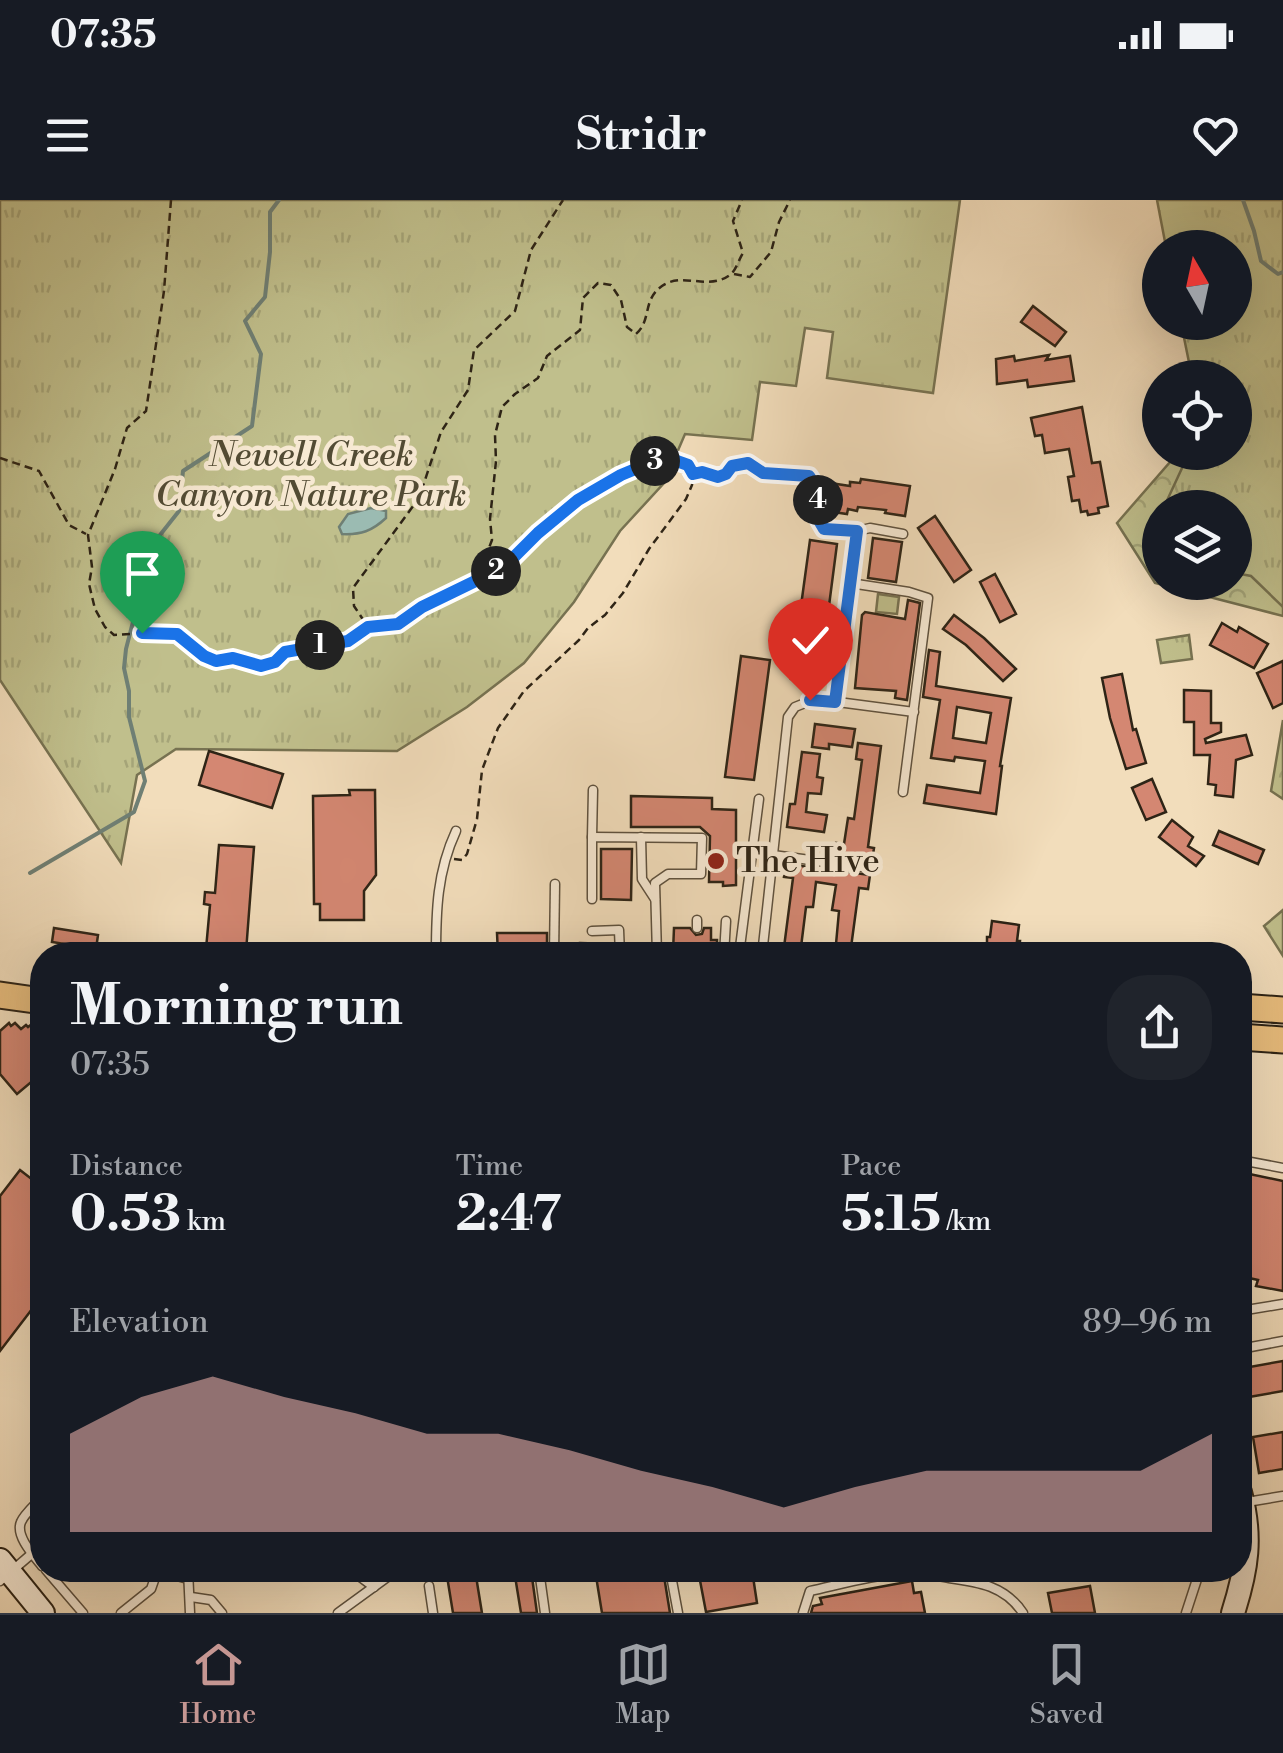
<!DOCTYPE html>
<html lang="en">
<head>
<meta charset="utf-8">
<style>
	:root { --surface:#171b24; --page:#20242c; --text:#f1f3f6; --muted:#9ea1a6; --line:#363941; --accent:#c59692 }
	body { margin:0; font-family:"Libre Bodoni",serif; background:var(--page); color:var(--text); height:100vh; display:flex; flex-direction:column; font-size:38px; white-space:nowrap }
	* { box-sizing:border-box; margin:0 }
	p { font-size:32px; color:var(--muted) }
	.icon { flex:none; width:55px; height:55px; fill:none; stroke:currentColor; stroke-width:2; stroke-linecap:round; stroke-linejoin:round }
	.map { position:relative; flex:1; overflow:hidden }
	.details { position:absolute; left:30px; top:742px; width:1222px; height:640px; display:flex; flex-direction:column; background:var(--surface); border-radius:40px; box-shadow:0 10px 40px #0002 }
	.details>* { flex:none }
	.needle { width:65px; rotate:351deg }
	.tools { position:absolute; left:1142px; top:30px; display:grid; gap:20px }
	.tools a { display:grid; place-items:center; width:110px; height:110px; border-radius:50%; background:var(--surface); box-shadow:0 10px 40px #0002; font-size:50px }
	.pin { position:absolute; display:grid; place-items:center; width:85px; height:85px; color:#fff; margin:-102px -42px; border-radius:50% 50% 50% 0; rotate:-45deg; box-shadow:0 0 10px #0007 }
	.pin .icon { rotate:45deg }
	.km { position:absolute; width:50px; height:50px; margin:-25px; border-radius:50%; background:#222; color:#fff; font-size:28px; line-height:50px; text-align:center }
	.round { display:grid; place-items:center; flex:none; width:105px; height:105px; border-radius:40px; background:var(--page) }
	.head { display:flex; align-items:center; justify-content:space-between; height:170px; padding:0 40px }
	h1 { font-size:55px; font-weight:700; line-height:75px }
	.figures { display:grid; grid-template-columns:repeat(3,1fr); gap:15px; height:170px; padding:10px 40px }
	.figures div { display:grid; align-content:center }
	.figures b { font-size:50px; font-weight:700 }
	.figures small { font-size:28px; font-weight:400 }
	.figures p { font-size:28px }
	.chart { height:280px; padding:20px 40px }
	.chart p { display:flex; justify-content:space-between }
	.chart svg { width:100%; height:180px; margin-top:10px; fill:var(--accent); opacity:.7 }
	.status { display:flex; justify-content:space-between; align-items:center; height:70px; padding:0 50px; background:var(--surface); direction:ltr }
	.status svg { height:28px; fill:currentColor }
	header { display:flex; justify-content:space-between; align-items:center; height:130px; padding:0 40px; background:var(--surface); font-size:45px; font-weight:700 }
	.tab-bar { display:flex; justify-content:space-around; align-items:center; height:140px; border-top:2px solid var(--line); background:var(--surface); font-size:28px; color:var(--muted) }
	.tab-bar a { display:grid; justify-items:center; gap:5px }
	.tab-bar .selected { color:var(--accent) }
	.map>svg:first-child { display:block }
	.forest { fill:url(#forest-crowns); stroke:#777251; stroke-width:2.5; fill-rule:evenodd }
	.park { fill:url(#park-tufts); stroke:#777251; stroke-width:2.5 }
	.water { fill:#9bbbb2; stroke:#6f7f74; stroke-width:2.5 }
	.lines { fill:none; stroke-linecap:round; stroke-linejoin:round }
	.stream { stroke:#6f7f74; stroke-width:4 }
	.building { fill:#d48772; stroke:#2e2416; stroke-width:2.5; fill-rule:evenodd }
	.lane-casing { stroke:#5f523f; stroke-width:11 }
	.secondary-casing { stroke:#2e2416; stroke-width:26 }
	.primary-casing { stroke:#2e2416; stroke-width:29 }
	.path { stroke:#2e2416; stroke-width:2.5; stroke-dasharray:8 5; stroke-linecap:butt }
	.lane { stroke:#f7e9d3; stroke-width:8 }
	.secondary { stroke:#f7e9d3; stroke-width:22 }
	.primary { stroke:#e9be7e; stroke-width:25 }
	.route-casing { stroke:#fff; stroke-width:20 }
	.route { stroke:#1a73e8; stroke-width:12 }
	.poi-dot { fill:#8f2418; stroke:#f7e9d3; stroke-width:4 }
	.labels { text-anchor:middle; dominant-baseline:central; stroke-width:9; stroke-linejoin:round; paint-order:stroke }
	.park-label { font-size:35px; font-style:italic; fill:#524b34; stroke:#f7e9d3 }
	.poi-label { font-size:35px; fill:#2e2416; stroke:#f7e9d3; text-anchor:start }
</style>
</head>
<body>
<div class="status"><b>07:35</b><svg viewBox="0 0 49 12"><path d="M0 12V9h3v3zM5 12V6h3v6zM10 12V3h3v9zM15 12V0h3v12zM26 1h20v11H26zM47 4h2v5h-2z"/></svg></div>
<header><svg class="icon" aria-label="menu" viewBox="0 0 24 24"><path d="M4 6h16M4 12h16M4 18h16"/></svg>Stridr<svg class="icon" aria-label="heart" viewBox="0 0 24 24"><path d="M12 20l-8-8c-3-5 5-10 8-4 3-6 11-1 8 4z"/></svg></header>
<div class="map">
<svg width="1283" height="1413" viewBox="0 0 1283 1413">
	<defs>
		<pattern id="forest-crowns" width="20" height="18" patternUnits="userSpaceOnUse" patternTransform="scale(2.5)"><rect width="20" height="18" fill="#c0bf8c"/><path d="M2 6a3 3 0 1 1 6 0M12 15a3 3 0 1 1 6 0" fill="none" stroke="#a5a478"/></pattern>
		<pattern id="park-tufts" width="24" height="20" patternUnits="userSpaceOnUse" patternTransform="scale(2.5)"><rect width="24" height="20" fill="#c0bf8c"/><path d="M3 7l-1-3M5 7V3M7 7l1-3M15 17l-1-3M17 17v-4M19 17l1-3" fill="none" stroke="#a5a478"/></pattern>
	</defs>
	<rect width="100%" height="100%" fill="#f2ddbb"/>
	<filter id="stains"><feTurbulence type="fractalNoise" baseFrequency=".002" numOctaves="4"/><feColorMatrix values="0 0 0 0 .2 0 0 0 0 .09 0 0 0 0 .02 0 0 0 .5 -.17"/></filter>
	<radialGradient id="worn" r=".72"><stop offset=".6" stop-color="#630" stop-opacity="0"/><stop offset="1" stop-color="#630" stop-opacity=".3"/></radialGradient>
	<g class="forest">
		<path d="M1283,0v416l-128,-33 -38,-60 53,-61 4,-9 61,-1v-204zM1160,308h75v74h-75z"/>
		<polygon points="1283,520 1283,599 1271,591"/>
		<polygon points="1283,710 1283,756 1264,726"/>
	</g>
	<g class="park">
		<polygon points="0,0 960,0 933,193 827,178 833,132 805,128 796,186 760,182 752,240 685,234 664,283 620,331 574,402 524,463 467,507 397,551 176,549 137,575 121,663 0,480"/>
		<polygon points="1157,0 1283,0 1283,407 1251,376 1235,373 1235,308 1164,307 1189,253 1235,252 1235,178 1192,177 1181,123 1235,122 1235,48 1166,47"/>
		<polygon points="878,394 899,397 897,414 876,412"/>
		<polygon points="1189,435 1192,459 1161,463 1157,440"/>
	</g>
	<path class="water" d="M371,308l15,3v7c-14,13 -25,17 -44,16l-3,-7 9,-13z"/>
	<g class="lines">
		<g class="stream">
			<polyline points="1243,0 1254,31 1261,61 1278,74 1283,72"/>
			<polyline points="30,673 134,612 145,581 129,517 129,491 124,468 126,449 143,383 158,363 160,335 179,311 183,271 252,226 261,154 245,121 265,97 270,52 270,12 279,0"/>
		</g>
	</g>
	<g class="building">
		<polygon points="1033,106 1066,132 1055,146 1021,122"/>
		<polygon points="1049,155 1046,160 1070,156 1074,181 1028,187 1027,180 997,184 996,159 1014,156 1015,161"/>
		<polygon points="1082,207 1092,263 1100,262 1108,306 1098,308 1099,313 1088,315 1087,311 1081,312 1079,300 1072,301 1068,277 1074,276 1069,249 1045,253 1042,235 1035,236 1031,218"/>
		<polygon points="861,279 910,286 905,316 885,313 886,310 858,307 857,311 848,309 847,314 826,311 830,283 850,286 850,282 860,283"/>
		<polygon points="935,316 971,370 954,382 918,328"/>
		<polygon points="873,338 902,342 896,382 868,378"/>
		<polygon points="810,340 837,344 819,483 791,479"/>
		<polygon points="995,374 1016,414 1000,422 980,382"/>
		<polygon points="908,400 920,403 907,500 895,498 896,491 855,488 862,415 865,412 905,419"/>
		<polygon points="954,415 984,438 1016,469 1003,481 966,445 943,429"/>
		<polygon points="1222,423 1237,432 1239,427 1268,444 1254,468 1210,445"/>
		<path d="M929,450l11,2 -4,34 75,12 -11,68h2l-6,48 -72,-11 3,-18 53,8 5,-32 -30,-4 -1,4 -23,-3 9,-58 -17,-3zM957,507l34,6 -5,30 -33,-5z"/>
		<polygon points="741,456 770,460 754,580 725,577"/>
		<polygon points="1283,461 1283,503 1273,508 1257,473"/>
		<polygon points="1122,474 1133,530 1136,529 1146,563 1126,569 1110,518 1102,478"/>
		<polygon points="1184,490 1211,491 1211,523 1221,523 1221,532 1205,539 1206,543 1246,535 1252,555 1236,560 1233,597 1215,595 1216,585 1208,584 1210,555 1194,555 1194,522 1184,522"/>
		<polygon points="815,524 855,529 852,547 829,544 829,549 812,547"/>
		<polygon points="858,543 881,546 868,647 874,648 872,661 834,656 836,643 844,644 848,618 854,619 862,560 856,559"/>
		<polygon points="209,551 283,574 272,608 199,585"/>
		<polygon points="802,552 820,554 817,577 823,578 821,594 808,593 806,612 827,615 824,632 787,627 790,604 795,604"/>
		<polygon points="1152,579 1166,612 1146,620 1132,588"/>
		<polygon points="349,590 375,590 376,675 364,691 364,720 320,720 320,704 314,704 313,596 350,595"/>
		<polygon points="631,596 712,598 712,609 736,610 736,685 723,686 723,682 709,682 710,636 700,627 631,627"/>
		<polygon points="1172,620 1193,637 1188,646 1204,656 1196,666 1159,637"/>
		<polygon points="1219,631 1264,650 1258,664 1213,645"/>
		<polygon points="219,645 254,647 246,752 206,749 210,705 204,704 205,692 215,693"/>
		<polygon points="601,649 632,649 631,700 601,699"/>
		<polygon points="786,664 870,675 868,689 859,688 850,755 835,755 839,711 832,710 836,685 816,682 813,707 806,707 800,755 783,755 793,678 784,677"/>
		<polygon points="992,721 1019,725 1017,741 1020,741 1019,753 987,755 987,737 990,737"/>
		<polygon points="54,728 98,735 96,749 52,742"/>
		<polygon points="674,728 690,728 696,735 702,734 704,728 711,728 711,740 717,740 717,752 704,752 703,747 698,745 692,746 690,752 673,752"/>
		<polygon points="497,733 547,733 547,755 498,755"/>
		<polygon points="580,743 610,744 610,755 580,755"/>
		<polygon points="9,823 11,826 15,823 21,829 26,825 28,827 32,824 37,831 42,826 42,873 17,894 0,874 0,831"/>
		<polygon points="20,970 42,987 42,1096 0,1151 0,996"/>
		<polygon points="1240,972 1283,981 1283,1091 1256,1086 1258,1080 1240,1076 1245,1053 1240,1052"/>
		<polygon points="1283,1161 1283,1191 1249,1197 1244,1168"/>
		<polygon points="1283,1232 1283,1269 1259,1273 1253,1237"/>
		<polygon points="446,1370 475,1370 482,1413 453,1413"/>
		<polygon points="514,1370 531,1370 537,1413 521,1413"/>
		<polygon points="595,1370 663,1370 670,1413 602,1413"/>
		<polygon points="698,1370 752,1370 757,1403 706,1412"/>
		<polygon points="912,1381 914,1393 921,1392 925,1413 811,1413 813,1406 822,1404 820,1398"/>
		<polygon points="1090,1386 1095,1413 1052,1413 1048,1393"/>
	</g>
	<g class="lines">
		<g class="lane-casing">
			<g id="lane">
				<polyline points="763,273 809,277 818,291 817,317 824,329 857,331 870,328 903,334"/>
				<polyline points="850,383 909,392 928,398 903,592"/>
				<polyline points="835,502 857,331"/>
				<polyline points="592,637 593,590"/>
				<polyline points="641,637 642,679 655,699"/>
				<polyline points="773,655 869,668"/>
				<polyline points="592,699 592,637 702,638 701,674 668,674 655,683 657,755"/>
				<polyline points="697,728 697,720"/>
				<polyline points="592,731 619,730 620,755"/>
				<polyline points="279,755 279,752"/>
				<path d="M436,755c0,-44 1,-83 20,-124"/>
				<polyline points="554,755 555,684"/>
				<polyline points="697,755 697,752"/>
				<polyline points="724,755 726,721"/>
				<polyline points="739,755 759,599"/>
				<polyline points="762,755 788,517 795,507 815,499 914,512"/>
				<polyline points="1240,960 1283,968"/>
				<polyline points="1240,1111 1283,1104"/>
				<polyline points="1240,1149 1283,1141"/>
				<path d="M42,1297c-6,7 -18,17 -21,25 -6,14 13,34 21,44"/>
				<polyline points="1247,1302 1283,1296"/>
				<polyline points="46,1370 83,1413"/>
				<polyline points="155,1370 188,1379"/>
				<polyline points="188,1370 190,1413"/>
				<polyline points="351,1370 374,1387"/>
				<polyline points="539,1370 545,1413"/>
				<polyline points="670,1370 678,1413"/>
				<polyline points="0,1381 42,1345"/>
				<polyline points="429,1386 433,1413"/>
				<polyline points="191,1397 211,1400 222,1413"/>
				<polyline points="121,1413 151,1389 157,1372"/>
				<polyline points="338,1413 397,1370"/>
				<path d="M803,1413l7,-22c32,-7 66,-17 100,-18 13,-1 26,3 39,5 30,4 56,8 74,35"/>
				<polyline points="1186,1413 1200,1370"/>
			</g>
		</g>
		<g class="secondary-casing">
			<g id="secondary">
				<polyline points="0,1360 43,1413"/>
				<path d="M1233,1413c14,-44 19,-76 7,-121"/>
			</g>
		</g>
		<g class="primary-casing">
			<g id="primary">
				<polyline points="0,795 42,801"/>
				<polyline points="1240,807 1283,810"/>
				<polyline points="1240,837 1283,840"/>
			</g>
		</g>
		<g class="path">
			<polyline points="171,0 164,91 146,211 127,228 115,269 88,335 92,367 89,384 95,409 105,427 114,435 164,432 177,433 204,456 216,461 233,459 261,466 275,462 285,452 348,441 368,427 354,406 353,388 419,298 441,232 468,190 474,150 515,111 531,50 563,0"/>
			<polyline points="734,74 750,77 771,52 779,22 790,0"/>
			<polyline points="0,258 39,271 69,325 86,334"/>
			<polyline points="693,274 702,272 718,277 726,274 732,267 748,263 753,266"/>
			<path d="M369,427l28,-3 25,-17 54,-25 16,-42 -2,-21 6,-58 -1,-26 7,-28 13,-13 23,-16 9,-22 33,-26 3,-32 15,-15 13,2 10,15 6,27 9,7c16,-14 6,-34 26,-48 21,-15 47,6 69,-12 5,-4 8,-15 12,-21l-10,-32 9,-21"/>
			<polyline points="454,659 462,660 467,654 477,619 482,570 498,528 524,491 579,440 588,428 605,415 623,393 649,349 686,299 692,285 693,274 688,265 674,260 657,260 621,275 578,300 538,333 513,359 477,381"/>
		</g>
		<use href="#lane" class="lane"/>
		<use href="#secondary" class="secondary"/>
		<use href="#primary" class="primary"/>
	</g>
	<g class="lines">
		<g class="route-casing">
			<polyline id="route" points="142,433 177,434 204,456 216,461 233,458 261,466 275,462 285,452 348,441 368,427 398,424 422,407 490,374 513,358 538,333 578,300 621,275 657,260 674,260 688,265 693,274 702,272 718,277 726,274 732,266 748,263 763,273 809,276 818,290 817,317 824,329 857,331 835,502 810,500"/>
		</g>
		<use href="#route" class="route"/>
	</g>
	<circle class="poi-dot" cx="716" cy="661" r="10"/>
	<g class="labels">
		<g class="park-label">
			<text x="311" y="255">Newell Creek<tspan x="311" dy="40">Canyon Nature Park</tspan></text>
		</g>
		<g class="poi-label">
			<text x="736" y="661">The Hive</text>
		</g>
	</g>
	<rect width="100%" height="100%" filter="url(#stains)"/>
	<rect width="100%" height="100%" fill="url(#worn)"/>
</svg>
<div class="tools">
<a><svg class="needle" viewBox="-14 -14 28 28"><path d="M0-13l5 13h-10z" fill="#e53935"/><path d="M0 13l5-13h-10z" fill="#9ea1a6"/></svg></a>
<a><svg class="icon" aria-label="locate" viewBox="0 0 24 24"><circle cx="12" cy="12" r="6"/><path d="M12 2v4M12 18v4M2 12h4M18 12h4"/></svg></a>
<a><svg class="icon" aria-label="layers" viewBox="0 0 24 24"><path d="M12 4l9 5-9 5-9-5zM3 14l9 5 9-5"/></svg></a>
</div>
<div class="pin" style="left:142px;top:433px;background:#1e9e55"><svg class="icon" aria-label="arrive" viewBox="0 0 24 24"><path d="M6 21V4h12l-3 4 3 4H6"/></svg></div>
<div class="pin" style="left:810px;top:500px;background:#d93025"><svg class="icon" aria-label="check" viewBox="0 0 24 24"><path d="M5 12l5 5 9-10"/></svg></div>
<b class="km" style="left:320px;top:445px">1</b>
<b class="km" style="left:496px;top:371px">2</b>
<b class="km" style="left:655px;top:261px">3</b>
<b class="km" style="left:818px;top:300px">4</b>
<section class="details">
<div class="head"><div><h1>Morning run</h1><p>07:35</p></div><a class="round"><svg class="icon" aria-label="share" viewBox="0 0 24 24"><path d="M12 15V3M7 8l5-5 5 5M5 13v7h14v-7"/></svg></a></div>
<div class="figures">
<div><p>Distance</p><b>0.53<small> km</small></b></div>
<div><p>Time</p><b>2:47</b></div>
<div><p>Pace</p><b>5:15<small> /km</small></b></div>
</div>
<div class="chart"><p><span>Elevation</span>89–96 m</p>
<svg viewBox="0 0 160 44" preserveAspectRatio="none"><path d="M0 44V20L10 11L20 6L30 11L40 15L50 20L60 20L70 24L80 29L90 33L100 38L110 33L120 29L130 29L140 29L150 29L160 20V44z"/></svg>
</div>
</section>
</div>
<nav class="tab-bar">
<a class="selected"><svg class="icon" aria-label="home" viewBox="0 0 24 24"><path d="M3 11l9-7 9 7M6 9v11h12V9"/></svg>Home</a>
<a><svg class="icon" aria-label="map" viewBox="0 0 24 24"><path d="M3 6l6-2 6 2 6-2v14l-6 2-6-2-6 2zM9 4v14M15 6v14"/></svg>Map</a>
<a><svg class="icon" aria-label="saved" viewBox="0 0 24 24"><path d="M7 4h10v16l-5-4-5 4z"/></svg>Saved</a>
</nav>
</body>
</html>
